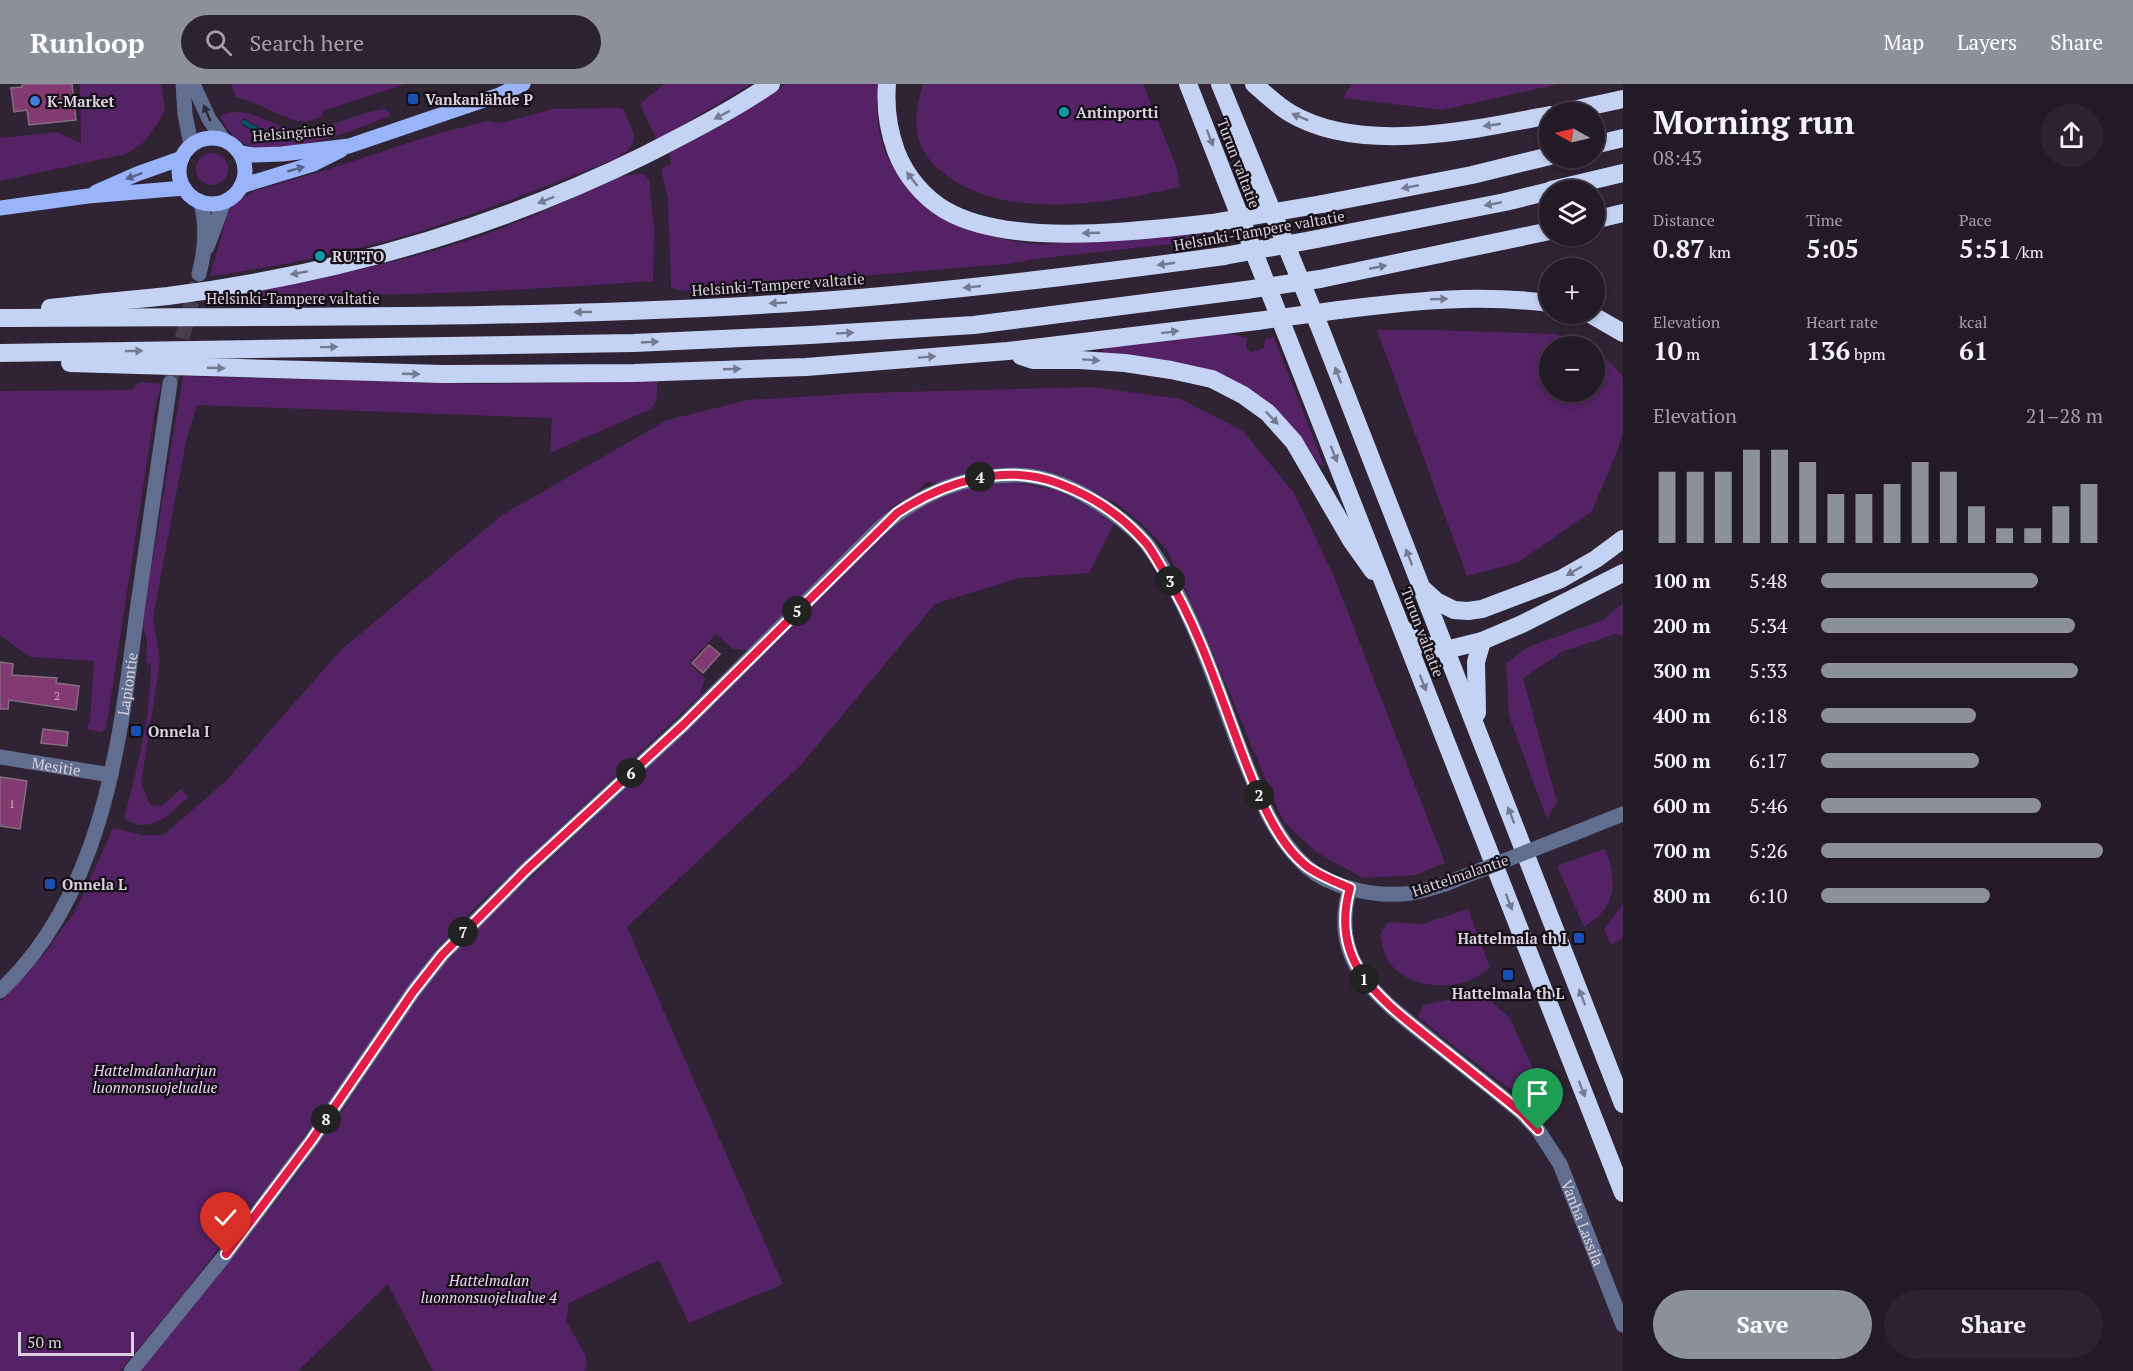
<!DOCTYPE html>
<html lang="en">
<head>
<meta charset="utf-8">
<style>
	:root { --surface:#231a27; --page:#2b232f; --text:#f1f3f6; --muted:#a3a1a7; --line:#403844; --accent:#8c9099 }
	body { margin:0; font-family:"PT Serif",serif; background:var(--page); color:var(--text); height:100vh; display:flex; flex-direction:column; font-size:22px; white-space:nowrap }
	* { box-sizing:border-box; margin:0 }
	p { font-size:20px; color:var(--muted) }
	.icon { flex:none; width:33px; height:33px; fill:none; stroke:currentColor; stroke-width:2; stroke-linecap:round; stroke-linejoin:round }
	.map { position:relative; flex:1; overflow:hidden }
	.sheet { display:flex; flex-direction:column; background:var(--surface); width:510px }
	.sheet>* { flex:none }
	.needle { width:39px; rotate:278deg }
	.buttons { position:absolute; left:1539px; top:18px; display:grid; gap:12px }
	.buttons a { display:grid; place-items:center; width:66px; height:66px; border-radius:50%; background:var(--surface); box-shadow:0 3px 9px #0003,0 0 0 2px var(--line); font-size:30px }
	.scale { position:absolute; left:18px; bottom:15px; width:116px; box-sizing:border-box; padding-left:6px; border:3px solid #d9d1dc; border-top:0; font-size:16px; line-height:21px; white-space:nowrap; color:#d9d1dc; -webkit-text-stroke:4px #140f16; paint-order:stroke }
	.pin { position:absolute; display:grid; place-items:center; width:51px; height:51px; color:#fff; margin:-62px -26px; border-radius:50% 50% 50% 0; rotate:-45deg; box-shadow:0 0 6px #0007 }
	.pin .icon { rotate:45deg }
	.km { position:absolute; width:30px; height:30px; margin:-15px; border-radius:50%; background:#222; color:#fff; font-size:16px; line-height:30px; text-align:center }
	.round { display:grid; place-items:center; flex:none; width:63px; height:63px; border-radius:32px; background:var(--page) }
	.head { display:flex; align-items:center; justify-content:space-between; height:102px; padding:0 30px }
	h1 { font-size:33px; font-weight:600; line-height:45px }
	.metrics { display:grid; grid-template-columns:repeat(3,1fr); gap:9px; height:102px; padding:6px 30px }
	.metrics div { display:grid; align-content:center }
	.metrics b { font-size:26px; font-weight:600 }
	.metrics small { font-size:16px; font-weight:400 }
	.metrics p { font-size:16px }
	.chart { height:168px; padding:12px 30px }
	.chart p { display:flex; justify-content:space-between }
	.chart svg { width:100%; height:108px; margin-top:6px; stroke:var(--accent); stroke-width:6 }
	.action { display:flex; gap:12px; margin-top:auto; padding:12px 30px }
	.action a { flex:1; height:69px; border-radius:36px; background:var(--accent); color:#fff; font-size:24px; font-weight:600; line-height:69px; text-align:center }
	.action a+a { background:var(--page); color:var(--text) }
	ul { padding:0 30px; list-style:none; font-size:20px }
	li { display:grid; grid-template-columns:96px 72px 1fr; align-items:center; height:45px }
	li i { height:15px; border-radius:8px; background:var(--accent) }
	header { display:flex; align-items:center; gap:36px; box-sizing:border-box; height:84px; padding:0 30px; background:var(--accent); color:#fff }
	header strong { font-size:28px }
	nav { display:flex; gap:33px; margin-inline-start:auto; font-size:21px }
	.search { width:420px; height:54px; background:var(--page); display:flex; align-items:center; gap:15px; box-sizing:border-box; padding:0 21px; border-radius:33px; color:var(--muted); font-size:22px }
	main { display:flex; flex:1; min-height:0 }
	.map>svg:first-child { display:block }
	.green { fill:#552265; fill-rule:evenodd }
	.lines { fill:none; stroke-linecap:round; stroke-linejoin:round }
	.stream { stroke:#0a5168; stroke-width:4.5 }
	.building { fill:#833a72; stroke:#846e7d; stroke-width:1.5 }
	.minor-tunnel { stroke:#483d4d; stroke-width:15; stroke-dasharray:15 8; stroke-linecap:butt }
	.minor { stroke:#616e90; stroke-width:15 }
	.major { stroke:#99b4fa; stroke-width:15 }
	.highway { stroke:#c4d2f4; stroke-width:18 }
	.minor-bridge { stroke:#616e90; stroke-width:15 }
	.highway-bridge { stroke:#c4d2f4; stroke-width:18 }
	.oneway { fill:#2b2c3b }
	.oneway2 { fill:#757a90 }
	.oneway3 { fill:#566288 }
	.route-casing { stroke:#fff; stroke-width:12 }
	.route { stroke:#e11d48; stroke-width:8 }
	.transit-dot { fill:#1a4fb4; stroke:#140f16; stroke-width:2 }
	.shop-dot { fill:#3f7fe0; stroke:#140f16; stroke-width:2 }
	.culture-dot { fill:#0f9aa8; stroke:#140f16; stroke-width:2 }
	.labels { text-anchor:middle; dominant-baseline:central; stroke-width:4.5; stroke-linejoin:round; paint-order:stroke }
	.number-label { font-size:12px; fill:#c4abc2 }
	.poi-label { font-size:15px; font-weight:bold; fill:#d9d1dc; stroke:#140f16; text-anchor:start }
	.street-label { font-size:15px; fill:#d9d1dc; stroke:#140f16 }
	.park-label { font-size:15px; font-style:italic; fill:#f2d5fc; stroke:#140f16 }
</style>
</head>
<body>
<header>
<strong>Runloop</strong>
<div class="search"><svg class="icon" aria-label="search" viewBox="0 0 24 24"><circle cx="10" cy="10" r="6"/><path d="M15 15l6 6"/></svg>Search here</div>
<nav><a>Map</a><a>Layers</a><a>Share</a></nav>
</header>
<main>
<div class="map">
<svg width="1623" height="1287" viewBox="0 0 1623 1287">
	<rect width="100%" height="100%" fill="#2f2334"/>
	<g class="green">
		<polygon points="80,0 161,0 165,24 160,36 143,59 126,70 0,97 0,54 57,48 81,59"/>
		<polygon points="231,0 405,0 322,27 323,32 305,38 293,36 252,18 236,13"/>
		<polygon points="664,0 751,0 657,56 642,25 641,19"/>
		<path d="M786,0h93c-16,98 68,151 154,160 16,2 34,-2 50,-3 38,-3 76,-6 114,-9l1,9 -162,18 -29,5 -327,27 -9,-4 -3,-88 -7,-30 10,-5 -2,-11 51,-27z"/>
		<path d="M923,0h220l33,82 4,21c-71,16 -178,36 -239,-16 -30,-25 -28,-52 -18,-87z"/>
		<polygon points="1351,0 1559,0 1442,26 1343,14"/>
		<path d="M617,24l6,1c11,26 20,33 -8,50 -68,27 -137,55 -207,76 -64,18 -131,32 -198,41l17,-60 7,-13 20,-12 69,-20 113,-37 52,-13 10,2 11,-2 43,-12z"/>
		<path d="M384,25l6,4v3c-34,14 -103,40 -140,30 -12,-3 -24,-17 -29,-28l1,-3c28,-11 48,12 75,15 21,3 63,-18 87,-21zM244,34l29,17 35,1c-21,13 -45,1 -64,-9l-3,-3v-4z"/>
		<circle cx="212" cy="85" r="16"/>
		<path d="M635,90h8l6,5 5,49 -1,53c-146,11 -293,16 -440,16 93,-16 186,-32 276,-64 44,-16 87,-37 130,-56z"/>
		<polygon points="1377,246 1431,246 1556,250 1581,262 1550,262 1550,308 1594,308 1595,269 1608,276 1623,293 1623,348 1618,365 1592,427 1519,478 1467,492"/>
		<polygon points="1224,249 1248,254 1246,260 1247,266 1252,268 1264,264 1265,255 1274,253 1324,382 1318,380 1300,354 1198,285 1165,276 1110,272 1104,270 1102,267 1105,264"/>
		<path d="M183,292l298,8 176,-3c0,12 2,19 -6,28l-101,44 2,-35 -355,-13 -11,36 -33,177 7,43 -19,123 9,21 12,1 19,-17 7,8c-17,16 -39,40 -64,21 13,-48 27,-105 27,-154l-5,-1 1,-23 -5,-16z"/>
		<polygon points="140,298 161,300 155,326 106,645 100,648 86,645 90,637 94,577 30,573 0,551 0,307 131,306"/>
		<polygon points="1093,303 1180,315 1243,347 1294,409 1333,490 1445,779 1416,791 1363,794 1316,768 1283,737 1198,533 1167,466 1141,439 1120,422 1061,392 1024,384 979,385 939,399 927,398 917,408 892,424 748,566 733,565 716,550 689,579 705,595 700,612 479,820 434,868 289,1074 184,1209 120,1287 0,1287 0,918 45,869 77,824 113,744 142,751 163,751 226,697 341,566 502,431 667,336 748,316 863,309"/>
		<path d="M1015,398l44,9 35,19 20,14 -25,49 -70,5 -84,26 -135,162 -173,161 156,357 -94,39 -30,-63 -90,43 -3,18 20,35 1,12 -3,3h-151l-45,-87 -90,87h-158l146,-182 58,-81 57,-88 45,-58 45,-47 209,-197 175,-175c13,-12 26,-24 40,-34 29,-19 67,-24 100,-27z"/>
		<polygon points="1623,519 1623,552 1616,550 1564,567 1523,594 1557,718 1547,735 1509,632 1506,579 1528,563 1603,536"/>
		<path d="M1603,765l3,2c12,32 10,57 -22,76l-27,-61z"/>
		<polygon points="1623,820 1623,854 1611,861 1604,846"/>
		<path d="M1468,825l22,59c-9,6 -19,13 -29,15 -25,6 -56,1 -72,-21 -5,-7 -7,-19 -9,-27l8,-13 34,2z"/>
		<path d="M1474,910l11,2 24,21 41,88 -8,4c-44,-26 -84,-60 -124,-92l5,-12z"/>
	</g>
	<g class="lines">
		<path class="stream" d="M244,38c21,13 36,20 62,14"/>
	</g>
	<g class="building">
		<polygon points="22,0 72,0 76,36 29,41 27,26 14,28 11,4 22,3"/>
		<polygon points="709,561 720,570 703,589 692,579"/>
		<polygon points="0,578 13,580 12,591 57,594 56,599 79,602 76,626 9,616 8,625 0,625"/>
		<polygon points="43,645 68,648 67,662 41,659"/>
		<polygon points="0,693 27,697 20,745 0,742"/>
	</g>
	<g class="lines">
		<polyline class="minor-tunnel" points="170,299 197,199"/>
		<g class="minor">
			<polyline points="183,0 185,30 191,61"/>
			<polyline points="193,0 209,35 223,55"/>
			<polyline points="207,163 224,118"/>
			<path d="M199,190c6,-23 9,-49 1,-73"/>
			<path id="s1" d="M0,673l111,18"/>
			<polyline points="1575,749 1623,730"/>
			<path id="s2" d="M1350,804c-23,77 33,113 86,156 29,23 58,46 86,69l16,17 22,34 63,161"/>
			<path id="s3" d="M0,907c105,-99 120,-252 138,-387 11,-74 21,-148 32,-221"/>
			<path d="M131,1287l95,-117 85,-113 102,-149 29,-37 84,-85 158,-146 195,-195c40,-35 82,-53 135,-54 28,0 54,10 77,24 20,12 41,27 56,45 44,59 69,142 95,210 16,40 32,84 65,113 23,20 64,29 94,27 15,0 30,-6 44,-10"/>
		</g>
		<g class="major">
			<circle cx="212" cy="87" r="33"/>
			<polyline points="240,69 254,71 282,70 349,62 499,11 523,0"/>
			<polyline points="241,102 313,80 341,66"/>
			<polyline points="96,108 137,90 182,74"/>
			<polyline points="0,124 88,112 184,104"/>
		</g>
		<g class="highway">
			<path d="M887,0c-2,24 1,45 9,67 9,24 27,46 49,59 65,38 193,21 267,13"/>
			<polyline points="1188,0 1623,1109"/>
			<polyline points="1220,0 1322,249 1623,1020"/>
			<path d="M1254,0c11,10 23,21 36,29 70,42 183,17 260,2"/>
			<polyline points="1563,28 1623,15"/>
			<polyline points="1594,61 1623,54"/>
			<polyline points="1551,106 1623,89"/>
			<polyline points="1322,120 1472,91 1550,72"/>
			<polyline points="1594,136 1623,129"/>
			<polyline points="1317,155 1505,118 1550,107"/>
			<polyline points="1320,195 1550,147"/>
			<path d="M50,224c39,-5 79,-8 118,-12 165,-21 327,-67 477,-141 43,-22 86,-44 126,-71"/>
			<path d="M1339,226c72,-9 138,-16 211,-7"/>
			<polyline points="1590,230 1623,249"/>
			<path d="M0,234c269,-2 539,2 807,-16 140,-10 278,-27 417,-46"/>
			<polyline points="0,269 634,259 810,251 974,241 1246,206"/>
			<polyline points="1021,272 1033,276 1080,276 1125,279 1171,286 1212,295 1243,311 1268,329 1294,358 1351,456 1373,487"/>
			<polyline points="70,279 442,290 634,289 806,283 1008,267 1257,237"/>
			<polyline points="1424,506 1436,517 1454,526 1468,527 1482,525 1561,495 1596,475 1623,455"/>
			<polyline points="1403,545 1420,560 1446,566 1482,557 1522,540 1623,489"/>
			<polyline points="1477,629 1476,578 1482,557"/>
		</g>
		<polyline class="minor-bridge" points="1445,800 1575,749"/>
		<g class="highway-bridge">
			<polyline points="1212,139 1322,120"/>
			<polyline points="1224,172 1317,155"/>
			<polyline points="1246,206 1320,195"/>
			<polyline points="1257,237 1339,226"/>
		</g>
	</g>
	<defs><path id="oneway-solid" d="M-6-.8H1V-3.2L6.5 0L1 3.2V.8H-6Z" transform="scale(1.5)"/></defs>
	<use class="oneway" href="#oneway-solid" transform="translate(207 29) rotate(-113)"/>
	<g class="oneway2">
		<use href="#oneway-solid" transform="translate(722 31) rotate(152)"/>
		<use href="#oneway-solid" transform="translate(1300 33) rotate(-158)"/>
		<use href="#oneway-solid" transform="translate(1492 41) rotate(172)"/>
		<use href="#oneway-solid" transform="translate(1210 54) rotate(69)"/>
		<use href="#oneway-solid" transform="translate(912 95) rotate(-128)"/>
		<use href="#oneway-solid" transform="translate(1410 103) rotate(169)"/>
		<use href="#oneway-solid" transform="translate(546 116) rotate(158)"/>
		<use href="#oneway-solid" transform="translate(1493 120) rotate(169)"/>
		<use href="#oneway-solid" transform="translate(1091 149) rotate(178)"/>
		<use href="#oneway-solid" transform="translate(1166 180) rotate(172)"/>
		<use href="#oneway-solid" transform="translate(1378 183) rotate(-11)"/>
		<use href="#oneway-solid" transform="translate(299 189) rotate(169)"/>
		<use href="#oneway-solid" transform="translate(972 203) rotate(174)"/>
		<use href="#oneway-solid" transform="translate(1439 215) rotate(-2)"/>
		<use href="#oneway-solid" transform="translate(778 219) rotate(177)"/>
		<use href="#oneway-solid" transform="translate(583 228) rotate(179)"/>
		<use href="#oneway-solid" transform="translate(1170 248) rotate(-7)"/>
		<use href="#oneway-solid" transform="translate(845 249) rotate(-3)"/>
		<use href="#oneway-solid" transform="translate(650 258) rotate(-3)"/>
		<use href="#oneway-solid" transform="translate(329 263) rotate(-1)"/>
		<use href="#oneway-solid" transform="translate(134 267) rotate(-1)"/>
		<use href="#oneway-solid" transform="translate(927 273) rotate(-4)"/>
		<use href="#oneway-solid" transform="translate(1091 276) rotate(4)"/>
		<use href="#oneway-solid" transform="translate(216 284) rotate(2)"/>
		<use href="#oneway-solid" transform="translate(732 285) rotate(-2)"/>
		<use href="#oneway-solid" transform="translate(411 290) rotate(2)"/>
		<use href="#oneway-solid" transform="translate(1338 291) rotate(-111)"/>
		<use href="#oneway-solid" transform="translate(1272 334) rotate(46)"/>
		<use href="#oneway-solid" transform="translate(1334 370) rotate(68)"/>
		<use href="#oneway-solid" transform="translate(1409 473) rotate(-111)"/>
		<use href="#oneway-solid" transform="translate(1574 487) rotate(150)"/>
		<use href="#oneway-solid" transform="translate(1423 599) rotate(69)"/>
		<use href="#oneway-solid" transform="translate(1511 731) rotate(-111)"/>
		<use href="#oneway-solid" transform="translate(1509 818) rotate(69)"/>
		<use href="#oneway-solid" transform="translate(1582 913) rotate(-111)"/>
		<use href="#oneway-solid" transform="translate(1582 1005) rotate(69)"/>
	</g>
	<g class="oneway3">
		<use href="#oneway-solid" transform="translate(296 85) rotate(-16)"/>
		<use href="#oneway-solid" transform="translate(134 92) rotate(159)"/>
	</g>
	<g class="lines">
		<g class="route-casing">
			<path id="route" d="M226,1170l85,-113 102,-149 29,-37 84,-85 158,-146 213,-211c47,-31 108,-51 163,-29 32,12 62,32 85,58 8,9 13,21 20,31 36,58 58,132 83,196 13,33 32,78 61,99 13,9 27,14 41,20 -22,77 33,113 86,156 29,23 58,46 86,69l16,17"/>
		</g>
		<use href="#route" class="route"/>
	</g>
	<g class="transit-dot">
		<rect x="407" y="9" width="12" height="12" rx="3"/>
		<rect x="130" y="641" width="12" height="12" rx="3"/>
		<rect x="44" y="794" width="12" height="12" rx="3"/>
		<rect x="1573" y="848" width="12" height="12" rx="3"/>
		<rect x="1502" y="885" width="12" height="12" rx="3"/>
	</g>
	<circle class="shop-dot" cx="35" cy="17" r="6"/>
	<g class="culture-dot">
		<circle cx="1064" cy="28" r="6"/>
		<circle cx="320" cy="172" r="6"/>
	</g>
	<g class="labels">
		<g class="number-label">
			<text x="57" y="611">2</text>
			<text x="12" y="719">1</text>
		</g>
		<g class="poi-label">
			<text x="425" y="15">Vankanlähde P</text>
			<text x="47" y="17">K-Market</text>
			<text x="1076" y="28">Antinportti</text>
			<text x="332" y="172">RUTTO</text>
			<text x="148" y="647">Onnela I</text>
			<text x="62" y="800">Onnela L</text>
			<text x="1567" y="854" text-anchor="end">Hattelmala th I</text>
			<text x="1508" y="909" text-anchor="middle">Hattelmala th L</text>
		</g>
		<g class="street-label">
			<text transform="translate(293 48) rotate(-5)">Helsingintie</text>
			<text transform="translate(1239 79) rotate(69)">Turun valtatie</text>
			<text transform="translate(1259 146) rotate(-10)">Helsinki-Tampere valtatie</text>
			<text transform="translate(778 200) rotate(-4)">Helsinki-Tampere valtatie</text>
			<text x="293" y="214">Helsinki-Tampere valtatie</text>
			<text transform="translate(1423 548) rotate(69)">Turun valtatie</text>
			<text stroke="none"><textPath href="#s3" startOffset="339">Lapiontie</textPath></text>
			<text stroke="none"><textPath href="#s1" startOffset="57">Mesitie</textPath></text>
			<text transform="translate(1460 791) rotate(-19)">Hattelmalantie</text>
			<text stroke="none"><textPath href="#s2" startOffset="430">Vanha Lassila</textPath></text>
		</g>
		<g class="park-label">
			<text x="155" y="986">Hattelmalanharjun<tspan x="155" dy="17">luonnonsuojelualue</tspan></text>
			<text x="489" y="1196">Hattelmalan<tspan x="489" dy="17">luonnonsuojelualue 4</tspan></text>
		</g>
	</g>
</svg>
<div class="buttons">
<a><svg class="needle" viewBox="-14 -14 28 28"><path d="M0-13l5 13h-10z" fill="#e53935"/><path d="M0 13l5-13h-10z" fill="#a3a1a7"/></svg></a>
<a><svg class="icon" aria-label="layers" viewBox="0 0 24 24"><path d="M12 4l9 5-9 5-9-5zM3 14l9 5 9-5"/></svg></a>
<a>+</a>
<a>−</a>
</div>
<div class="scale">50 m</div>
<div class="pin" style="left:1538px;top:1046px;background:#1e9e55"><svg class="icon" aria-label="arrive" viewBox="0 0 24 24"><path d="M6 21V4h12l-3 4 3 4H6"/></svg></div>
<div class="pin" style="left:226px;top:1170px;background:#d93025"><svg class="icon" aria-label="check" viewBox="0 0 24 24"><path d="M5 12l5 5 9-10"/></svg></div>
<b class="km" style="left:1364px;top:895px">1</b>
<b class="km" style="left:1259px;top:711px">2</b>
<b class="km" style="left:1170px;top:497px">3</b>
<b class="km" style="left:980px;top:393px">4</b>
<b class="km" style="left:797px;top:527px">5</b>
<b class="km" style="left:631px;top:689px">6</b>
<b class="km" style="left:463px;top:848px">7</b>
<b class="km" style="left:326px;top:1035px">8</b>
</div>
<section class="sheet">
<div class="head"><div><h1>Morning run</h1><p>08:43</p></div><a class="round"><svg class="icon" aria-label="share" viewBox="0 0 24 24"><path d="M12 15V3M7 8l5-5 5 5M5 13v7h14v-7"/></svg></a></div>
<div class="metrics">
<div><p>Distance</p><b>0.87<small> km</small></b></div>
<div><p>Time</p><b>5:05</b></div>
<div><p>Pace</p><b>5:51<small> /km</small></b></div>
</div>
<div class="metrics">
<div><p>Elevation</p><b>10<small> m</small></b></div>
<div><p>Heart rate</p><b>136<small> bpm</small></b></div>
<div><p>kcal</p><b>61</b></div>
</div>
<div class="chart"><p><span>Elevation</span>21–28 m</p>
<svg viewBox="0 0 160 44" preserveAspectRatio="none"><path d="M5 44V15M15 44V15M25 44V15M35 44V6M45 44V6M55 44V11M65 44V24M75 44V24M85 44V20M95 44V11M105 44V15M115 44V29M125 44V38M135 44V38M145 44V29M155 44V20"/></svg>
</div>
<ul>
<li><b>100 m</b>5:48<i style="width:77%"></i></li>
<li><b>200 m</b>5:34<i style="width:90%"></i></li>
<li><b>300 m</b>5:33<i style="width:91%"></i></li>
<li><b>400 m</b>6:18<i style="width:55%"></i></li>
<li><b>500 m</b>6:17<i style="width:56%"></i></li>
<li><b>600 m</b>5:46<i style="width:78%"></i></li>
<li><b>700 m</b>5:26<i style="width:100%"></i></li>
<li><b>800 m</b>6:10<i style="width:60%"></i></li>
</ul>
<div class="action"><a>Save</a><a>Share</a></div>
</section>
</main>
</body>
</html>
